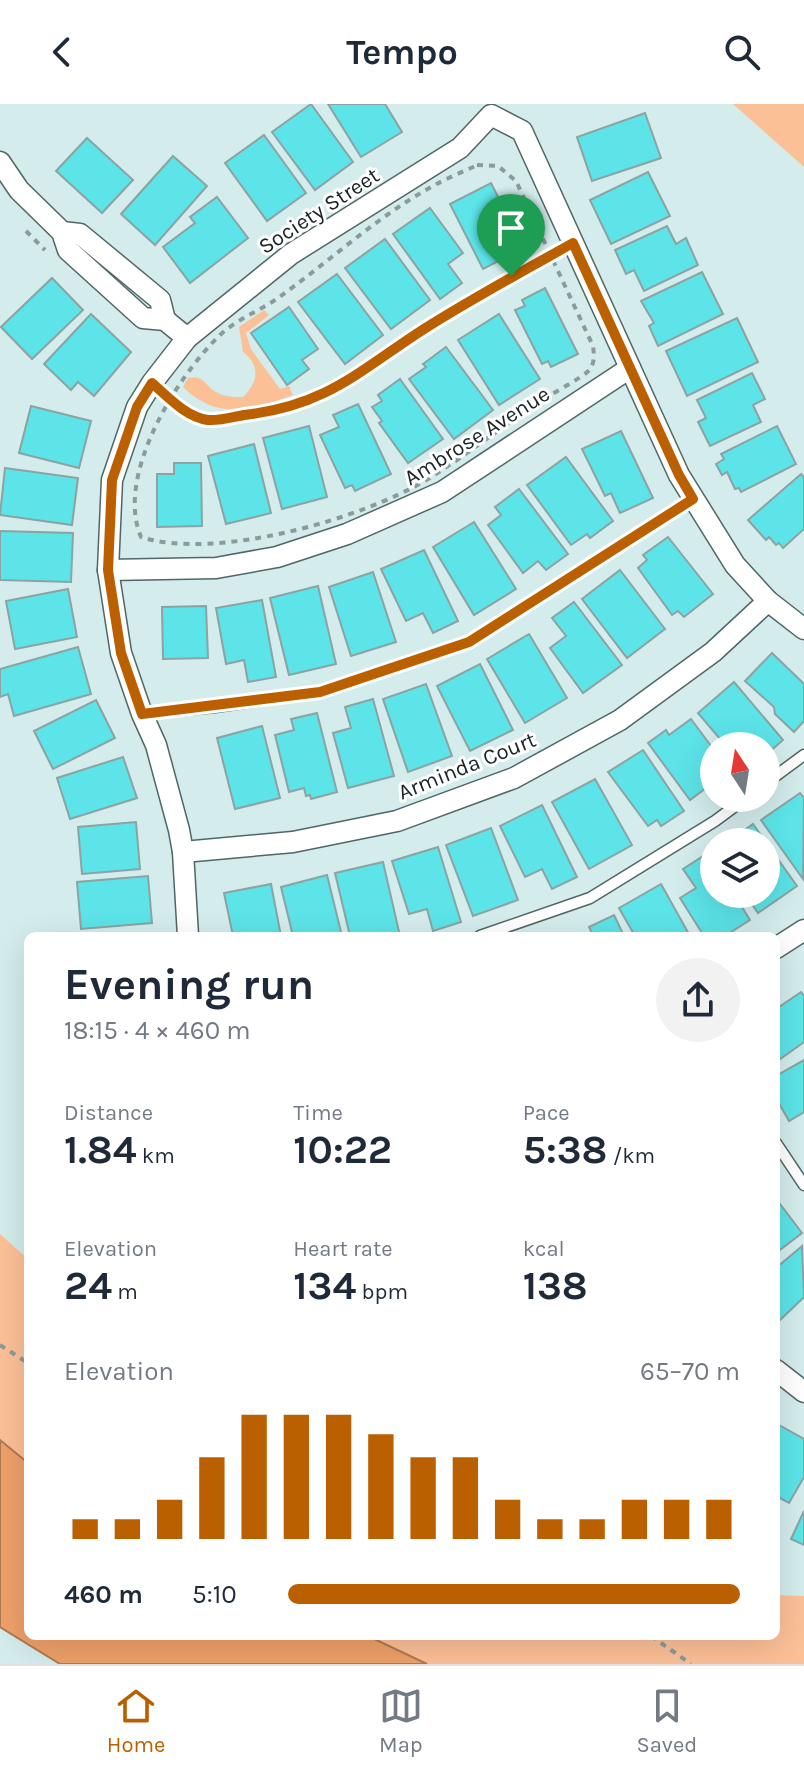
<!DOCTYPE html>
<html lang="en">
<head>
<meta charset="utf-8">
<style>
	:root { --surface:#fff; --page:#f2f2f3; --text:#1f2937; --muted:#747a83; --line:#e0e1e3; --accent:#ba6001 }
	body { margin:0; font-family:Karla,sans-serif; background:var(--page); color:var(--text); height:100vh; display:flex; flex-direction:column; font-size:30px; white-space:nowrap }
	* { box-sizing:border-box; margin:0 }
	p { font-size:26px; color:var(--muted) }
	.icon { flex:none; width:44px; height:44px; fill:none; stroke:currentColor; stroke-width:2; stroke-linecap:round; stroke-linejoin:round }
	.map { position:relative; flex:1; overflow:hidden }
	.drawer { position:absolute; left:24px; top:828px; width:756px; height:708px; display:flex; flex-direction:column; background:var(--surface); border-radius:12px; box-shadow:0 8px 32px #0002 }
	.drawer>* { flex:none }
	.needle { width:52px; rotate:348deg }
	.fabs { position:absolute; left:700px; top:628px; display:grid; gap:16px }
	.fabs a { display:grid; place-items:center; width:80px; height:80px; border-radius:50%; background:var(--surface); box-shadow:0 8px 32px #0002; font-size:40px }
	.pin { position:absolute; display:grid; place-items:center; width:68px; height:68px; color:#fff; margin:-82px -34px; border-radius:50% 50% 50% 0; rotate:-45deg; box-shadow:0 0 8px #0007 }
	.pin .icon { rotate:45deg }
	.round { display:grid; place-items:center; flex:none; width:84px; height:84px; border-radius:42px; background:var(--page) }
	.overview { display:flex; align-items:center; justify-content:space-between; height:136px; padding:0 40px }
	h1 { font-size:44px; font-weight:700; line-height:60px }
	.figures { display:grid; grid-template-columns:repeat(3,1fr); gap:12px; height:136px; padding:8px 40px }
	.figures div { display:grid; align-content:center }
	.figures b { font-size:40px; font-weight:700 }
	.figures small { font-size:22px; font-weight:400 }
	.figures p { font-size:22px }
	.chart { height:224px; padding:16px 40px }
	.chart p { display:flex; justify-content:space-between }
	.chart svg { width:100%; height:144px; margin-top:8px; stroke:var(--accent); stroke-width:6 }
	ul { padding:0 40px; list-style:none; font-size:26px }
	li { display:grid; grid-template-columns:128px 96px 1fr; align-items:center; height:60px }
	li i { height:20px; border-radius:10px; background:var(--accent) }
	header { display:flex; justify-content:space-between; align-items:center; height:104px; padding:0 40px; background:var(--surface); font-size:36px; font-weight:700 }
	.tab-bar { display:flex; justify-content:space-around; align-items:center; height:112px; border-top:2px solid var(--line); background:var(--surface); font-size:22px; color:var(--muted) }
	.tab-bar a { display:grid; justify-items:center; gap:4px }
	.tab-bar .selected { color:var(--accent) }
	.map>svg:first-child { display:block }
	.green { fill:#fcc097 }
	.water { fill:#eea069; stroke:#ae7a54; stroke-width:2 }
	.building { fill:#5ce4e8; stroke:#8ca3a3; stroke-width:2 }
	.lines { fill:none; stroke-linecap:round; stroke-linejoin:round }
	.service-casing { stroke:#516666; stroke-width:13 }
	.minor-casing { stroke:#516666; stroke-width:23 }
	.path { stroke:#899b9b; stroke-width:4; stroke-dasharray:6 6; stroke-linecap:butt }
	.service { stroke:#fff; stroke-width:10 }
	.minor { stroke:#fff; stroke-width:20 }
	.route-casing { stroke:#fff; stroke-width:16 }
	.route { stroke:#ba6001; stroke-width:10 }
	.labels { text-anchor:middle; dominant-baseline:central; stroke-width:6; stroke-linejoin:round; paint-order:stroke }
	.street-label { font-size:22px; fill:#1a2323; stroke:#fff }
</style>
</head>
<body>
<header><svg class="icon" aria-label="back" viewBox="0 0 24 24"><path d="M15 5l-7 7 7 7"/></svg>Tempo<svg class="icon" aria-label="search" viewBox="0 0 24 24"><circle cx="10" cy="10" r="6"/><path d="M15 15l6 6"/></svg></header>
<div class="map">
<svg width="804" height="1560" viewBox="0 0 804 1560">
	<rect width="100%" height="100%" fill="#d4ecec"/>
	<g class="green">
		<polygon points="733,0 804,0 804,63"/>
		<path d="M264,206l5,5 -23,18 5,16 29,40 9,-3 4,9c-41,15 -76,26 -110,-8l5,-9c17,-3 16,7 28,14 9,5 18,5 27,5 15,-14 18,-32 0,-45l-4,-25z"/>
		<polygon points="0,1130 28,1155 28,1471 0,1461"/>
		<polygon points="776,1491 804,1492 804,1560 275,1560 198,1532 776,1532"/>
	</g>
	<polygon class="water" points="0,1336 28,1359 28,1532 368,1532 427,1560 60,1560 0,1523"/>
	<g class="building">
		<polygon points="311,0 353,58 315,86 272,28"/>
		<polygon points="328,0 385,0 402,28 361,53"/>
		<polygon points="645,9 661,54 592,77 577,33"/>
		<polygon points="264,31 306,89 267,117 225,59"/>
		<polygon points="87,34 133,76 102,109 56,67"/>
		<polygon points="173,52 207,82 155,141 121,110"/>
		<polygon points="648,68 670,112 611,140 590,96"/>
		<polygon points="491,79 524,144 483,165 450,100"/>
		<polygon points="217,93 248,134 190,179 163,143 195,119 190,113"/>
		<polygon points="430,104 463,149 448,160 462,179 440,195 393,130"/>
		<polygon points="667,122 676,140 686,134 698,161 644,187 634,166 626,170 615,146"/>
		<polygon points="385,135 430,196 391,225 345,164"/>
		<polygon points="702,168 723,210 658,242 649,222 654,219 641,197"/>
		<polygon points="337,170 383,231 345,260 298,198"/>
		<polygon points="52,174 83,206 32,255 1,223"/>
		<polygon points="545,184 578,250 551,263 548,257 542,260 515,206 525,202 522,196"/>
		<polygon points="289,203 318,245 302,256 309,265 287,281 251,229"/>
		<polygon points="91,210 131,248 94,292 78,278 71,286 44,260"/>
		<polygon points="499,210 540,275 499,301 458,236"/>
		<polygon points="737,214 758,258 687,292 666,247"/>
		<polygon points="446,243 493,306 454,335 409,275 426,263 423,260"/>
		<polygon points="752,269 765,295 753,301 761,318 710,342 698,318 706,314 697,296"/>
		<polygon points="400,275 443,335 408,359 379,319 382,317 372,303 382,297 378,291"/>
		<polygon points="358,300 391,370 355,387 352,381 345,384 320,331 339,323 333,311"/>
		<polygon points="31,302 91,317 79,364 19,349"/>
		<polygon points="309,322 327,393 282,405 263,334"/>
		<polygon points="777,322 796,360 741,388 739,384 735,385 727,368 722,371 716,360 724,355 721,350"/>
		<polygon points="621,327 653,394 620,409 611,389 605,392 582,345"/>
		<polygon points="254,340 271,409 226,420 208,352"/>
		<polygon points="566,353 613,417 590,434 587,430 571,441 527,381"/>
		<polygon points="174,359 201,359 202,422 157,423 157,370 174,370"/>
		<polygon points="5,364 78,374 72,421 0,411"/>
		<polygon points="801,370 804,373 804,425 783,444 779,439 776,441 769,433 766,436 748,416"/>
		<polygon points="519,385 568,450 546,466 538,457 523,469 488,421 501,411 495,403"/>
		<polygon points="474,418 516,485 474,511 433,443"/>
		<polygon points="0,427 73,429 71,478 0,476"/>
		<polygon points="668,433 713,490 684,513 678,507 672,511 638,464 647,456 643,451"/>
		<polygon points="424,446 458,517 433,529 423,509 406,517 381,465"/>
		<polygon points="620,466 665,525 627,554 582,495"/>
		<polygon points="373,468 396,538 351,552 329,483"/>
		<polygon points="318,482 336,560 289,571 270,494"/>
		<polygon points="68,485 77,533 15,545 6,497"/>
		<polygon points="262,496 276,573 248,578 244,556 226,560 216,504"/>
		<polygon points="574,498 622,561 583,589 550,544 566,532 552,514"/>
		<polygon points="206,502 208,554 163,555 162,503"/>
		<polygon points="529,530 567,594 525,619 487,555"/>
		<polygon points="78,543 91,590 14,612 8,590 0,593 0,565"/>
		<polygon points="772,549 804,580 804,617 794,628 775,610 774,603 745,577"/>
		<polygon points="480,560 513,626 470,647 437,582"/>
		<polygon points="734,578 783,636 766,651 766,642 726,642 698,609"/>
		<polygon points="426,580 452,652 408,668 383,595"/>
		<polygon points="373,595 394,672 348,684 333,629 351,624 345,603"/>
		<polygon points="96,596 115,634 53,665 34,627"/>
		<polygon points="317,609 337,688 311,695 310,691 306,692 304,684 289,688 275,631 294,626 291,615"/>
		<polygon points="691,615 714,646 714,678 690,696 648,639 666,626 669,631"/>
		<polygon points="262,622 280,694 235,705 217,634"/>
		<polygon points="643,646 684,707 661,722 657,716 648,722 608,668"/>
		<polygon points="123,653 137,694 70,715 57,674"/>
		<polygon points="595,675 632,741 589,765 552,698"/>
		<polygon points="800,689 804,694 803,775 761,716"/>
		<polygon points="542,701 577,773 552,785 542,765 525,773 500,722"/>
		<polygon points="136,718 140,765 82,770 78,723"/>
		<polygon points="753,720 797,782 758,809 745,790 766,790 766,738 728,738"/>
		<polygon points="491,724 518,796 473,812 446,741"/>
		<polygon points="438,743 461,818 433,827 427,805 409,810 392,757"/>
		<polygon points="708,749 714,759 714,790 734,790 750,816 725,832 704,832 680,794 696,784 683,765"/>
		<polygon points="383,758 400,832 350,832 335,769"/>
		<polygon points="327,771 342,832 293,832 281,783"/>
		<polygon points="148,772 152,819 81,825 77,778"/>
		<polygon points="271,780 281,832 233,832 224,789"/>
		<polygon points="661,780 690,832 635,832 619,804"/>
		<polygon points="614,811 624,832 587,832 592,829 589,823"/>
		<polygon points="801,888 804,892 804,938 776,958 776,905"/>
		<polygon points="804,956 804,1008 789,1017 776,994 776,972"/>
		<polygon points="777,1096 802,1129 776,1149 776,1097"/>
		<polygon points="802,1142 804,1193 780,1216 776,1212 776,1164"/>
		<polygon points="779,1321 804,1335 804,1373 789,1399 776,1392 776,1325"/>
		<polygon points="804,1407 804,1441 791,1435"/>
	</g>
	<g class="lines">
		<g class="service-casing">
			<g id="service">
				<path d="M152,279c16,14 34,34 56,37 11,1 25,-3 36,-5 82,-9 115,-44 180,-86 49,-31 99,-58 149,-86"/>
				<polyline points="142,610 215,603 320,588 469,538 693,395"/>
				<polyline points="766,679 804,651"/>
				<polyline points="480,832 590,794 715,717 746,694"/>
				<polyline points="776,1039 804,1081"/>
			</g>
		</g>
		<g class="minor-casing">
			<g id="minor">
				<polyline points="0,58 19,86 62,128 68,146 143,214 165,216 187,234"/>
				<polyline points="62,128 80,130 160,196 165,216"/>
				<polyline points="108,466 216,464 277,453 347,430 442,388 630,264"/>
				<polyline points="183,748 293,738 397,717 514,674 620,616 713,548 768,497"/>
				<polyline points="188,832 183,748 179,726 156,641 142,610 121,549 108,466 112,376 137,303 152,279 187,234 291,150 460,44 491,11 522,27 679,371 735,461 768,497 804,525"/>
				<polyline points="776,844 804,826"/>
				<polyline points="776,1266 804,1288"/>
			</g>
		</g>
		<g class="path">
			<path d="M477,61l21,1 18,15 77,165c1,8 2,16 -3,23 -5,8 -45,28 -56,36 -35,24 -69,51 -106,74 -66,40 -212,82 -287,58 -26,-61 35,-159 78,-201 15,-15 38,-24 56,-36 53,-37 101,-83 158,-114 14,-8 30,-14 44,-21z"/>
			<polyline points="26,127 45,146"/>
			<polyline points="0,1241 28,1259"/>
			<polyline points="651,1532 691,1560"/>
		</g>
		<use href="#service" class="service"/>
		<use href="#minor" class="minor"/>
	</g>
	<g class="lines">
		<g class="route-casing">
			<path id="route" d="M573,139l106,232 14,24 -224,143 -149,50 -178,22 -21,-61 -13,-83 4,-90 25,-73 15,-24c16,14 34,34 56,37 11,1 25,-3 36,-5 82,-9 115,-44 180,-86 49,-31 99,-58 149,-86z"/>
		</g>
		<use href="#route" class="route"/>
	</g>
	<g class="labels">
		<g class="street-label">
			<text transform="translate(319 107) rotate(-33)">Society Street</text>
			<text transform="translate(477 332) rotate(-32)">Ambrose Avenue</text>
			<text transform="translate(467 662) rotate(-22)">Arminda Court</text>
		</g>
	</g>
</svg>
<div class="fabs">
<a><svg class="needle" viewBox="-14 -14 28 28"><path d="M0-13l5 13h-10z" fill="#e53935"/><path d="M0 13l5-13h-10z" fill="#747a83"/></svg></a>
<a><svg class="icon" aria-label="layers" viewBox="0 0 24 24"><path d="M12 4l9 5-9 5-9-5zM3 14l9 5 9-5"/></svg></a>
</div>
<div class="pin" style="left:511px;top:172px;background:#1e9e55"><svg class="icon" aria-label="arrive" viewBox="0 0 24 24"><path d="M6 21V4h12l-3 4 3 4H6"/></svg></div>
<section class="drawer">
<div class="overview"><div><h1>Evening run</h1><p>18:15 · 4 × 460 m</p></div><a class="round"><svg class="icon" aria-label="share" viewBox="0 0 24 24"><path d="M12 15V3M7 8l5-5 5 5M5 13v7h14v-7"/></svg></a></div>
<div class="figures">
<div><p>Distance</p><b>1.84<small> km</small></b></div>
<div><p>Time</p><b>10:22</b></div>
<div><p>Pace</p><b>5:38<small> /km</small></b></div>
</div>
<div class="figures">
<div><p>Elevation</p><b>24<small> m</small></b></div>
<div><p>Heart rate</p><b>134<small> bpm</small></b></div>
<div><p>kcal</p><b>138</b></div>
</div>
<div class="chart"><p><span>Elevation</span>65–70 m</p>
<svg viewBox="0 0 160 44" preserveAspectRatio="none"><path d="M5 44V38M15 44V38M25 44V32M35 44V19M45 44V6M55 44V6M65 44V6M75 44V12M85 44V19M95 44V19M105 44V32M115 44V38M125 44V38M135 44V32M145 44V32M155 44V32"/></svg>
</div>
<ul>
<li><b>460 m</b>5:10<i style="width:100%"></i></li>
</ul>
</section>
</div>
<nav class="tab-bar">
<a class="selected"><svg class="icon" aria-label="home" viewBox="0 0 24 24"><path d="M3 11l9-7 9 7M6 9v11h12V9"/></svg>Home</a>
<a><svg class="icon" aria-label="map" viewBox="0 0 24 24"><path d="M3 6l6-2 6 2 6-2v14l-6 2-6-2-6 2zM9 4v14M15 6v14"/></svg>Map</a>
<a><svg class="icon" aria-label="saved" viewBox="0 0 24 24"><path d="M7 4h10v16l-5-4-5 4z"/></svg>Saved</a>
</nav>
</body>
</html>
